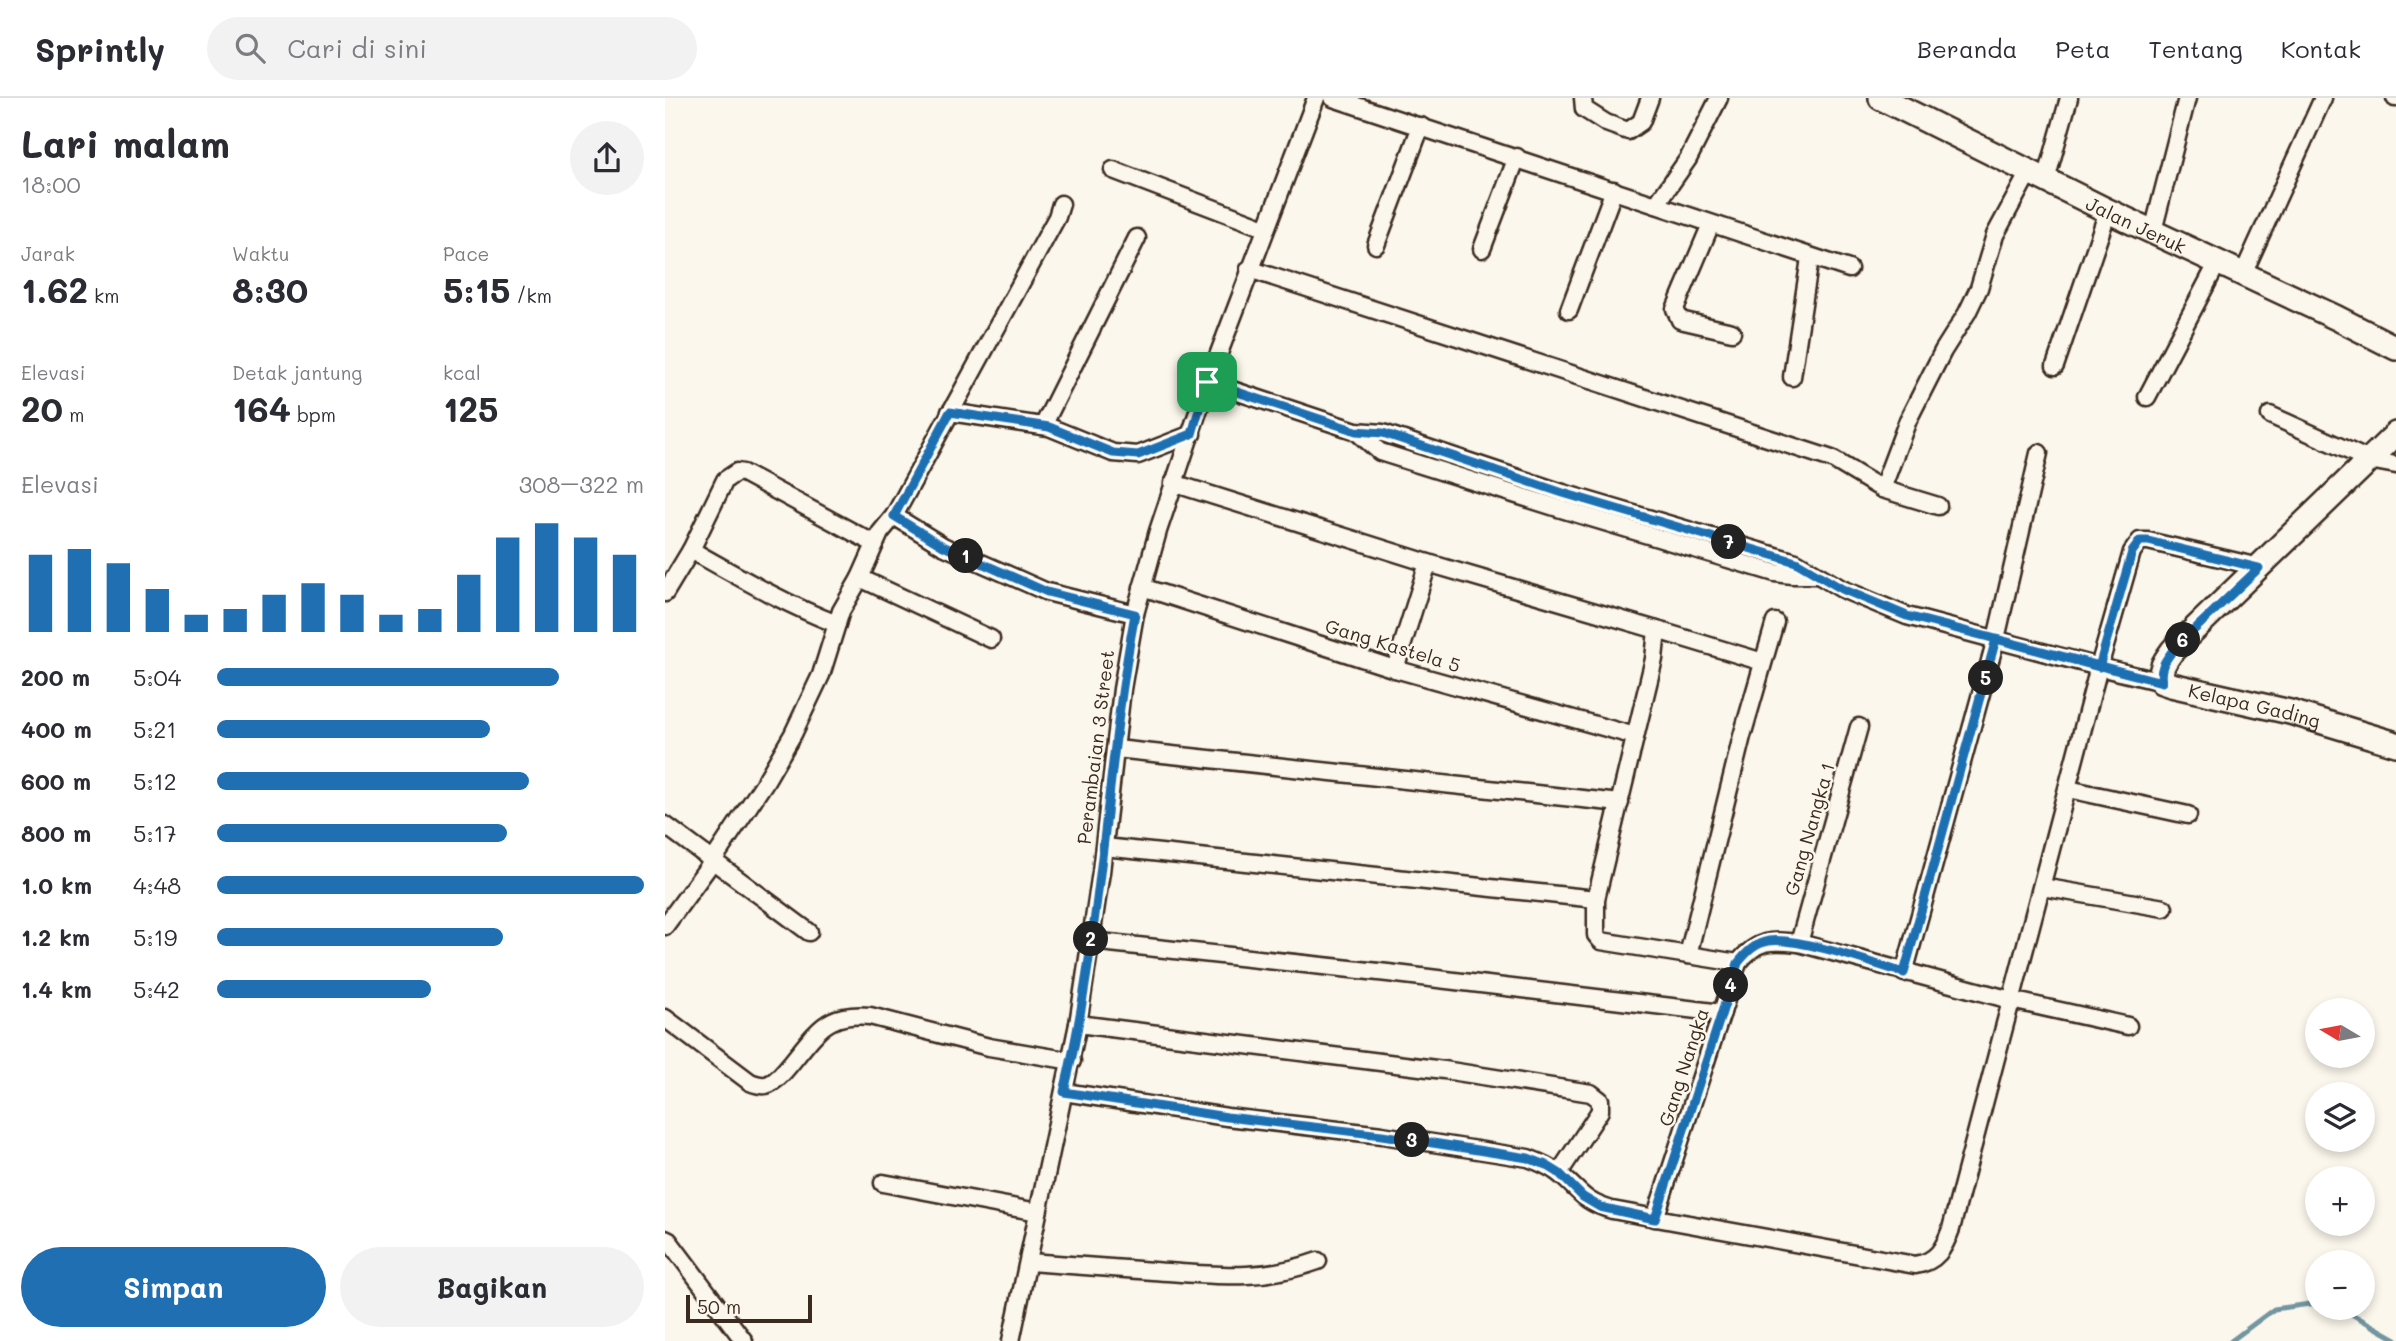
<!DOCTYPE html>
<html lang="id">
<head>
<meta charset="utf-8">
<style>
	:root { --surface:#fff; --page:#f2f2f3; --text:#2b2b33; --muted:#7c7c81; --line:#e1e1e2; --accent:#1f6fb2 }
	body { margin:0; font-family:Mali,sans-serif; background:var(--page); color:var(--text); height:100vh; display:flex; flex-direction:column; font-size:26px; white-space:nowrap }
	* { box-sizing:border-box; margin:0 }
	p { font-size:23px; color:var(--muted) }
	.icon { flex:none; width:38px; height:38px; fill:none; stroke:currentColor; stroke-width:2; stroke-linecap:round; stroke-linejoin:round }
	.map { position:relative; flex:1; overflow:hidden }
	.sheet { display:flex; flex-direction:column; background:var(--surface); width:665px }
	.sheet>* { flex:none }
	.needle { width:46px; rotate:280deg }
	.controls { position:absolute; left:1640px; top:900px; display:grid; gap:14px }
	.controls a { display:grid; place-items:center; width:70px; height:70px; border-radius:50%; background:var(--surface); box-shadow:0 4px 10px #0003; font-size:35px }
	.scale { position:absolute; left:21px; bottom:18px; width:126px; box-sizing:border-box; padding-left:7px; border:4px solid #3b2a1e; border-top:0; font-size:19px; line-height:24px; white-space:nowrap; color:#3b2a1e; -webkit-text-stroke:5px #fbf7ec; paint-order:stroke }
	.pin { position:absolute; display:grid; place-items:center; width:60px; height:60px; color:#fff; margin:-30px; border-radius:14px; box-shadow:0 4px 10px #0006 }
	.km { position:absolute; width:35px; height:35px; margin:-18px; border-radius:50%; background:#222; color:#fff; font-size:19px; line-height:35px; text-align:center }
	.round { display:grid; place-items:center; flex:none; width:74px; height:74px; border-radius:37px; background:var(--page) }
	.summary { display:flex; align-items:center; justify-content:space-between; height:119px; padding:0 21px }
	h1 { font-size:38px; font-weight:800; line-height:52px }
	.figures { display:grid; grid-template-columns:repeat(3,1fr); gap:10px; height:119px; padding:7px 21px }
	.figures div { display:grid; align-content:center }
	.figures b { font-size:35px; font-weight:800 }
	.figures small { font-size:19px; font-weight:400 }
	.figures p { font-size:19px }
	.chart { height:196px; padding:14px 21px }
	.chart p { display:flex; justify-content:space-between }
	.chart svg { width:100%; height:126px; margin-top:7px; stroke:var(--accent); stroke-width:6 }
	.button { display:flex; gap:14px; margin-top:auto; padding:14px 21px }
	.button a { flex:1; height:80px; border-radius:42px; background:var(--accent); color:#fff; font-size:28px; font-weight:800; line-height:80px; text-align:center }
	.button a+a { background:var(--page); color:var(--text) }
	ul { padding:0 21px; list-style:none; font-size:23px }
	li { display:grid; grid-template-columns:112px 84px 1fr; align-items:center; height:52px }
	li i { height:18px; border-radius:9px; background:var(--accent) }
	header { display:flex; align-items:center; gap:42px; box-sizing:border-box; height:98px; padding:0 35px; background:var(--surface); border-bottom:2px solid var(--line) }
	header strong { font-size:33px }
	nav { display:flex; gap:38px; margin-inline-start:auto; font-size:24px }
	.search { width:490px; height:63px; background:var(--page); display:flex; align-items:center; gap:18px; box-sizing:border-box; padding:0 24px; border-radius:38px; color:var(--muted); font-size:26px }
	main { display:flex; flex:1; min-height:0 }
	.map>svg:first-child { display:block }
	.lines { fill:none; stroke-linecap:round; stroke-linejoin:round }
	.stream { stroke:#7295a1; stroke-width:5 }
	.street-casing { stroke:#3b2a1e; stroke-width:21 }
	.secondary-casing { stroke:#3b2a1e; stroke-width:28 }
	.street { stroke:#fbf7ec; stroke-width:16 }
	.secondary { stroke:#fbf7ec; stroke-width:23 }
	.route-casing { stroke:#fff; stroke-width:14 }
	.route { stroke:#1f6fb2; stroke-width:9 }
	.labels { text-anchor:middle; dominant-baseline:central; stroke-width:5; stroke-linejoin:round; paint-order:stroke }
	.street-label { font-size:19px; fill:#3b2a1e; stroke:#fbf7ec }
</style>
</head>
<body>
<header>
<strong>Sprintly</strong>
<div class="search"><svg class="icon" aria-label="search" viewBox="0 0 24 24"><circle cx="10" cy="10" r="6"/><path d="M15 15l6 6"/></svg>Cari di sini</div>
<nav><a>Beranda</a><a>Peta</a><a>Tentang</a><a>Kontak</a></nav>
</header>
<main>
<section class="sheet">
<div class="summary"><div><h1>Lari malam</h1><p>18:00</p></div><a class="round"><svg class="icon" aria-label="share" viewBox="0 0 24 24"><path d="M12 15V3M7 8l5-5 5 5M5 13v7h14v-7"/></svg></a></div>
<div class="figures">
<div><p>Jarak</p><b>1.62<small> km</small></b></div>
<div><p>Waktu</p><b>8:30</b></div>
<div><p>Pace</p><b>5:15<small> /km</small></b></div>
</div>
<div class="figures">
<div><p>Elevasi</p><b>20<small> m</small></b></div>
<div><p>Detak jantung</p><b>164<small> bpm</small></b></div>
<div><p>kcal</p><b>125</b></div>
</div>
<div class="chart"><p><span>Elevasi</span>308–322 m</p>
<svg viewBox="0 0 160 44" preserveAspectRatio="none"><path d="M5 44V17M15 44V15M25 44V20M35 44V29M45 44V38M55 44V36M65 44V31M75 44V27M85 44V31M95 44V38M105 44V36M115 44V24M125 44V11M135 44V6M145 44V11M155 44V17"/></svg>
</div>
<ul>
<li><b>200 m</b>5:04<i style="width:80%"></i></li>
<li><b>400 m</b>5:21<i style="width:64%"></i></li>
<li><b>600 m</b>5:12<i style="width:73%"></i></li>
<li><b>800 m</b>5:17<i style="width:68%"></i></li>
<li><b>1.0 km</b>4:48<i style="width:100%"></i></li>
<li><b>1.2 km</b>5:19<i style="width:67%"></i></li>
<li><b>1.4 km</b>5:42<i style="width:50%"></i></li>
</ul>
<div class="button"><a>Simpan</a><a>Bagikan</a></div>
</section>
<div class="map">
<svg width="1731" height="1243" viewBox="0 0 1731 1243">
	<rect width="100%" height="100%" fill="#fbf7ec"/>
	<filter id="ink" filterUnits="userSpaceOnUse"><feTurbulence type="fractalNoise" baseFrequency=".0143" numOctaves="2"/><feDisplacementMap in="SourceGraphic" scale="14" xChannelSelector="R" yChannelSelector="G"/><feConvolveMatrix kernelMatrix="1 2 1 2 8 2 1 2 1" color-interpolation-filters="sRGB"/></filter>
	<g filter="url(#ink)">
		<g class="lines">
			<g class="stream">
				<polyline points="1674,1209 1731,1241"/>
				<polyline points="1566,1243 1609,1211 1652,1205"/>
			</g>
			<g class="street-casing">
				<g id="street">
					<polyline points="668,0 1184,171"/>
					<polyline points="918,0 919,11 941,25 963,33 976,24 985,0"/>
					<polyline points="1730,0 1731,0"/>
					<polyline points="448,72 600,130"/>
					<polyline points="1381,82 1404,0"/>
					<polyline points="991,107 1023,61 1054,0"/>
					<polyline points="1046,126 1010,211 1015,222 1067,234"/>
					<polyline points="1488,133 1522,0"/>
					<polyline points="711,147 756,28"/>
					<polyline points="817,151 852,59"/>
					<polyline points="584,171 1167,361 1217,391 1273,408"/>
					<polyline points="1578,176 1658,0"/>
					<polyline points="904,212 949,92"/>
					<polyline points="1390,268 1443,113"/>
					<polyline points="1127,279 1145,160"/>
					<polyline points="543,284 691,333 718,335 898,395 1131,464 1177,491 1242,518 1434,569 1467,454 1475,443 1483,443 1594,469"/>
					<polyline points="1482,299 1553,164"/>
					<polyline points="285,314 384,329 448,355 473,357 527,336"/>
					<polyline points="1605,317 1704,362 1731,367"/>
					<polyline points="378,328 472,140"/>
					<polyline points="691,333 715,354 893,410 1110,475 1127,477 1152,477"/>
					<polyline points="508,385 763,465 992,532 989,561 931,801 931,837 936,843 1073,865"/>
					<polyline points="1217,391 1243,322 1278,253 1302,215 1314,190 1330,137 1364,74"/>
					<polyline points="229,418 392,119 396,106"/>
					<polyline points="26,452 60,382 72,374 78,375 210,446"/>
					<polyline points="195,480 326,541"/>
					<polyline points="477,489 730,571 970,638"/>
					<path d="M0,495l26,-43c48,27 94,54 146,74"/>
					<polyline points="992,532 1098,564"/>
					<polyline points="730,571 763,465"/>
					<polyline points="451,651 955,705"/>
					<polyline points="1403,691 1523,717"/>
					<polyline points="0,727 144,834"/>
					<polyline points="439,749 931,801"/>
					<polyline points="1377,789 1499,810"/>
					<polyline points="0,828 49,761 100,684 128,636 156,577 176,513 195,480 215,435 229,418 278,448 382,494 470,516"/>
					<polyline points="426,843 723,875 1057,915"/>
					<polyline points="1134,845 1194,629"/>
					<polyline points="1023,857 1077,638 1110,524"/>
					<polyline points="1239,875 1331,541 1374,355"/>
					<path d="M0,920l85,64c5,2 10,4 16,3 19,-4 42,-53 66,-64 12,-6 25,-6 38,-5l119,31 83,14"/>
					<polyline points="413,926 779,972 926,995 935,1002 935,1013 894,1075"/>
					<path d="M399,994l163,25 155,18 146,23c11,4 21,8 30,15 22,17 23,28 54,37l303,55c22,-3 29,-17 36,-36l148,-562 63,15"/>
					<polyline points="218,1085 373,1114"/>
					<path d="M990,1120l83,-255c20,-24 32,-23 61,-20l212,57 117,26"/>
					<polyline points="0,1141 4,1143 79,1243"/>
					<path d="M364,1164c42,3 83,6 124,9 61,4 107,11 165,-10"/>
					<polyline points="346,1243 413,926 436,774 457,591 470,516 493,433 543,284 651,0"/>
				</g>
			</g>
			<g class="secondary-casing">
				<g id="secondary">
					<path id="s1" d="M1216,0l227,113 229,107 59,30"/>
					<path id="s2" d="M1731,336l-223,216c-8,11 -14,18 -11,32l9,3 119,27 106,32"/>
				</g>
			</g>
			<use href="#street" class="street"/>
			<use href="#secondary" class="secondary"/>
		</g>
	</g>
	<g class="lines" filter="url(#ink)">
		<g class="route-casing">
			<path id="route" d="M542,284l-15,52 -54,21 -25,-2 -64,-26 -99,-15 -56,104 49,30 104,46 88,22c-30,158 -33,321 -71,478l163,25 155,18 146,23 18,7 13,8 24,24 17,10 55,12 83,-256c8,-10 17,-20 31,-22 30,-4 103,22 135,32l92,-334 103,28 33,-115 8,-11h8l111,27 -86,82c-8,11 -14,18 -11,32l-255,-66 -65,-27 -46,-27 -233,-69 -180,-60 -27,-2 -149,-49"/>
		</g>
		<use href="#route" class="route"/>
	</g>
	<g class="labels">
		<g class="street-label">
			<text stroke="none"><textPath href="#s1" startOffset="285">Jalan Jeruk</textPath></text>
			<text transform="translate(728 547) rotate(17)">Gang Kastela 5</text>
			<text stroke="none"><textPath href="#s2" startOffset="441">Kelapa Gading</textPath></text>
			<text transform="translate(430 649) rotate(-83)">Perambaian 3 Street</text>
			<text transform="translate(1144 731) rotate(-74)">Gang Nangka 1</text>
			<text transform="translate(1018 969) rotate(-72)">Gang Nangka</text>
		</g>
	</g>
</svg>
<div class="controls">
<a><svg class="needle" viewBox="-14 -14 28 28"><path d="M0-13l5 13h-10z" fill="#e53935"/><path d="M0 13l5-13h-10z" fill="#7c7c81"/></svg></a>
<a><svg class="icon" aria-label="layers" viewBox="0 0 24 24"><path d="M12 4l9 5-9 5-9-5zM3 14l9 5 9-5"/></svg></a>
<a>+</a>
<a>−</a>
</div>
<div class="scale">50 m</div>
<div class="pin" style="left:542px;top:284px;background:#1e9e55"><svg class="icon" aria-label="arrive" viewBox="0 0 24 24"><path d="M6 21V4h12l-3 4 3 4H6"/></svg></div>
<b class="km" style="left:301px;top:458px">1</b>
<b class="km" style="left:426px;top:841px">2</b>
<b class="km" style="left:747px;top:1042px">3</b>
<b class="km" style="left:1066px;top:887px">4</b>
<b class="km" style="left:1321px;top:580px">5</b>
<b class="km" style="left:1518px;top:542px">6</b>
<b class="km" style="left:1064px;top:444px">7</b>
</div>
</main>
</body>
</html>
